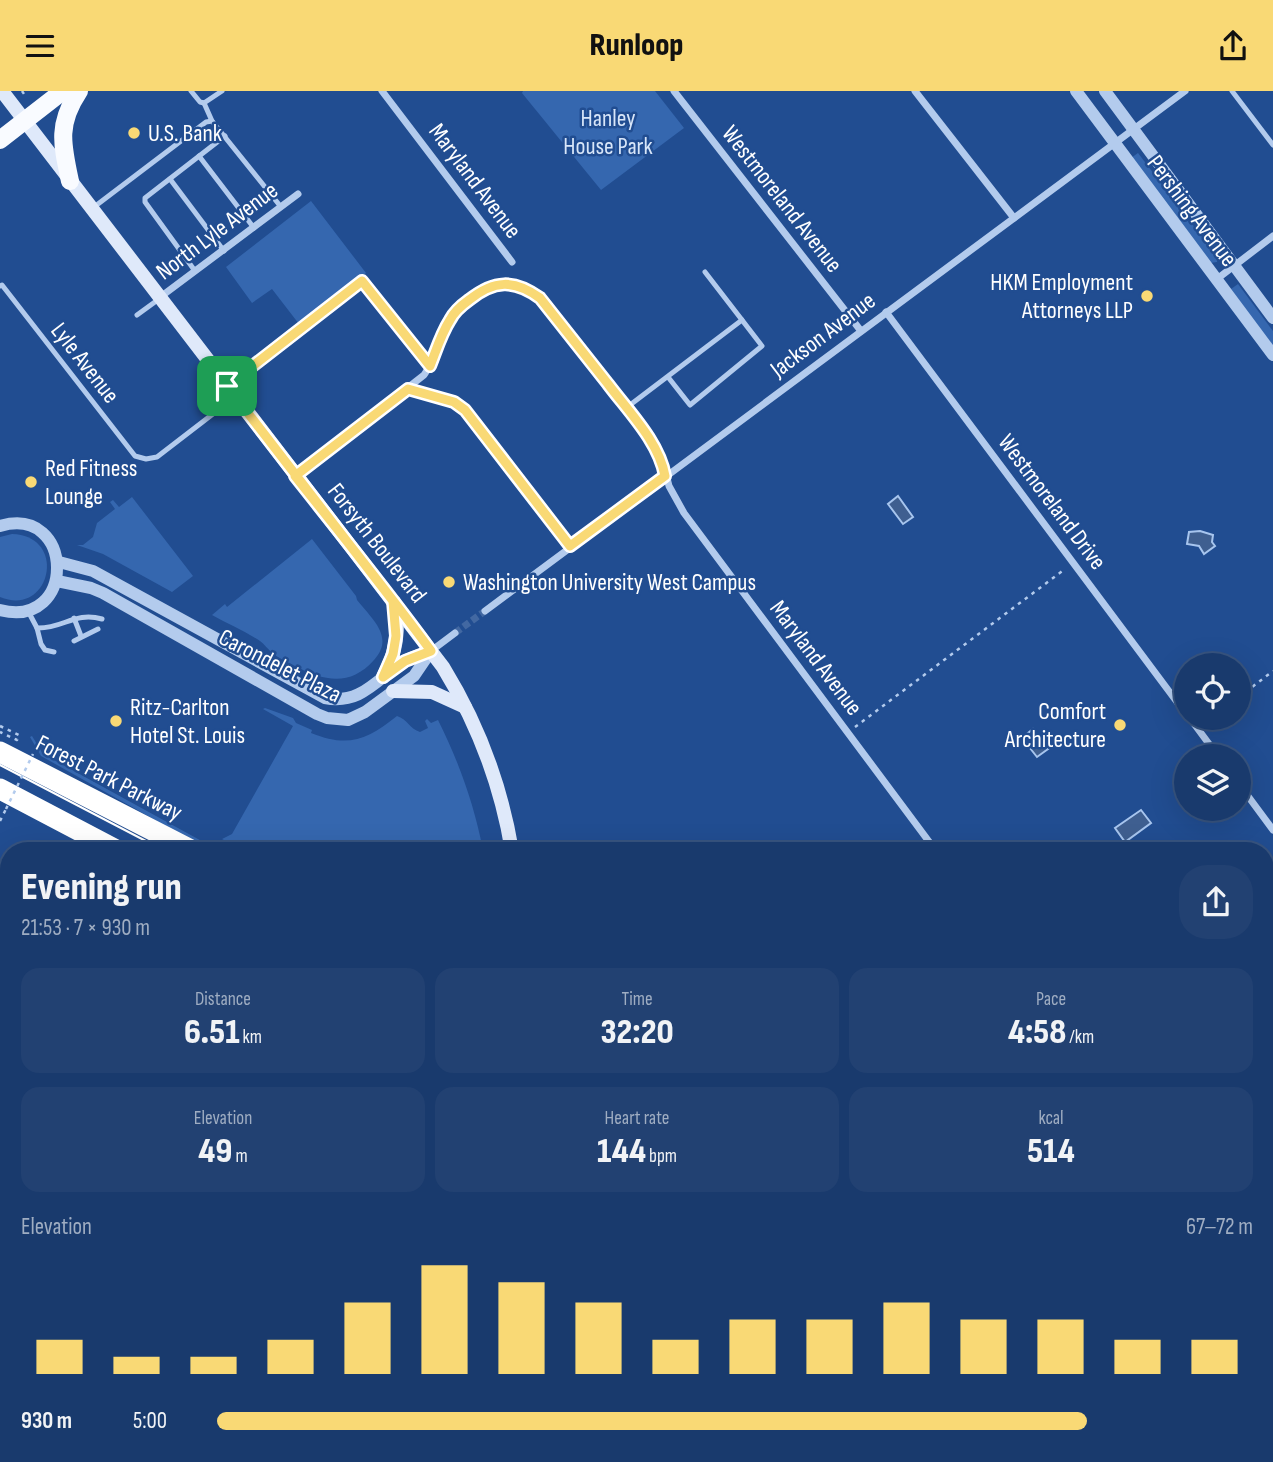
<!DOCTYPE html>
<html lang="en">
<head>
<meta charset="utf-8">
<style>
	:root { --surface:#193a6d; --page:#224172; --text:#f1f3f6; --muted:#9fadc2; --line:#375480; --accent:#f9d975 }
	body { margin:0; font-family:"Sofia Sans Condensed",sans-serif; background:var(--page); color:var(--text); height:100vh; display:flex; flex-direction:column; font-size:26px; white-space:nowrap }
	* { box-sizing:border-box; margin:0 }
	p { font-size:23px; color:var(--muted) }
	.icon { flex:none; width:38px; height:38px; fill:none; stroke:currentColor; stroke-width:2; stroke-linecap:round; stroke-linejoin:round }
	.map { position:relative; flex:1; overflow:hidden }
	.details { position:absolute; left:0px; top:751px; width:1274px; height:621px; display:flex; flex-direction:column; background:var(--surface); border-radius:28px 28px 0 0; box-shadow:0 7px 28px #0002,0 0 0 2px var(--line) }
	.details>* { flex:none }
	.controls { position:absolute; left:1174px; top:562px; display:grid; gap:14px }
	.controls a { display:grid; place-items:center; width:77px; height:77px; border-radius:50%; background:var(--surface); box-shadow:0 7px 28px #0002,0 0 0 2px var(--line); font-size:35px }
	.pin { position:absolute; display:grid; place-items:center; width:60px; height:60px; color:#fff; margin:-30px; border-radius:14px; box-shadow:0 4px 10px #0006 }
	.round { display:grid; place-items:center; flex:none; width:74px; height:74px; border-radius:28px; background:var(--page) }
	.overview { display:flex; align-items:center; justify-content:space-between; height:119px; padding:0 21px }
	h1 { font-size:38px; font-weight:800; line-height:52px }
	.stats { display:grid; grid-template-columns:repeat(3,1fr); gap:10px; height:119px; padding:7px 21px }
	.stats div { display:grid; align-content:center; border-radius:18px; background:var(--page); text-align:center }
	.stats b { font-size:35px; font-weight:800 }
	.stats small { font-size:19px; font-weight:400 }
	.stats p { font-size:19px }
	.chart { height:196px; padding:14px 21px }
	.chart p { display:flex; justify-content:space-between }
	.chart svg { width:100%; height:126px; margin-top:7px; stroke:var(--accent); stroke-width:6 }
	ul { padding:0 21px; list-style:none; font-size:23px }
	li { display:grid; grid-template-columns:112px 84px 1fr; align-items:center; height:52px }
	li i { height:18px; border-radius:9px; background:var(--accent) }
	header { display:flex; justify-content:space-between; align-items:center; height:91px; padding:0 21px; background:var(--accent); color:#111; font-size:32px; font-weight:800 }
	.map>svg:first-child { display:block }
	.green { fill:#3567af }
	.water { fill:#3f5f90; stroke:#a7c5ee; stroke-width:2 }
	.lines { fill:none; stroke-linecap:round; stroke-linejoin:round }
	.minor-tunnel { stroke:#4268a2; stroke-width:7; stroke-dasharray:7 3.5; stroke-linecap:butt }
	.path { stroke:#b3cbed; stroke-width:2.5; stroke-dasharray:3.5 5; stroke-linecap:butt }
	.service { stroke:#b3cbed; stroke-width:5 }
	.minor { stroke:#b3cbed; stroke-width:7 }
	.tertiary { stroke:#b3cbed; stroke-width:12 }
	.secondary { stroke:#dfe9fa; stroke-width:14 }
	.primary { stroke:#f9fbff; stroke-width:18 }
	.motorway { stroke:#fff; stroke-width:21 }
	.tram { stroke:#fff; stroke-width:2 }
	.path-bridge { stroke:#b3cbed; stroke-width:2.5; stroke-dasharray:3.5 5; stroke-linecap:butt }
	.route-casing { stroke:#fff; stroke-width:14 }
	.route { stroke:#f9d975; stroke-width:9 }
	.poi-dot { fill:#f9d975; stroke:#214d91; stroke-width:2.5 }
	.labels { text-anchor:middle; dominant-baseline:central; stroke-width:5; stroke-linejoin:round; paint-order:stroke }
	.park-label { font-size:24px; fill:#d8e6f9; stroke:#214d91 }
	.poi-label { font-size:24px; fill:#fff; stroke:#214d91; text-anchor:start }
	.street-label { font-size:24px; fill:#fff; stroke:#214d91 }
</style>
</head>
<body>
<header><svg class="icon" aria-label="menu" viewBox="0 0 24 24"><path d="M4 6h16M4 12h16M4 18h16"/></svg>Runloop<svg class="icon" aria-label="share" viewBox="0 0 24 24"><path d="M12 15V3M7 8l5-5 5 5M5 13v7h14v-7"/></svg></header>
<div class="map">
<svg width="1273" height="1371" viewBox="0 0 1273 1371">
	<rect width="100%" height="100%" fill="#214d91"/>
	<g class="green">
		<polygon points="523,0 655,0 684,37 601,99 522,2"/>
		<polygon points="1138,62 1218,167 1217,171 1210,172 1131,67"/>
		<polygon points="311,110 366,182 299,233 272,198 252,212 226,176"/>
		<polygon points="1238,193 1273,240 1273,256 1231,198"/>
		<polygon points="132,406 193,485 172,501 103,463 77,454 83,454 93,446 97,432 115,418 110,411 113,409 119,416"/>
		<path d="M12,443c57,2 38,84 -12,63v-60z"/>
		<path d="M312,448l44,57 1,4c15,19 38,37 17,60 -24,27 -50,21 -79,6 -7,-4 -17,-8 -23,-13 -4,-4 -8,-9 -12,-12 -15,-10 -32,-17 -48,-26l13,-11 2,3z"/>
		<path d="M265,617l28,10 3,5 16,7 -1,3c37,15 56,7 86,-17 10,3 13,13 23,16l8,-4 -3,-7 2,-2 4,4 7,-3c21,42 36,84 45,130l-239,1 -22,-12 10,-5 61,-108 -30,-17z"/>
		<polygon points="32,645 43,663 218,759 211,759 156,732 157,730 41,665 30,646"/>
		<polygon points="0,1036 9,1036 9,1079 0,1077"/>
	</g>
	<g class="water">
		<polygon points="898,405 913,426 903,433 888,413"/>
		<polygon points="1200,440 1213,444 1212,451 1215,455 1204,463 1199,455 1187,453 1189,441"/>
		<polygon points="1033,638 1048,658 1037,666 1022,647"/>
		<polygon points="1141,719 1151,732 1125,751 1115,737"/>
	</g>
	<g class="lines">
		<polyline class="minor-tunnel" points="455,542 485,520"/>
		<g class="path">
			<polyline points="22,0 24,3"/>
			<polyline points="1239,606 1273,580"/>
			<polyline points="1205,631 1211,626"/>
			<polyline points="0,635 19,644 17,649 0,641"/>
			<polyline points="855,636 1065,478"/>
			<polyline points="0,730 6,718"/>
		</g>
		<g class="service">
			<polyline points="191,0 200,11 204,12 222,0"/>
			<polyline points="1232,0 1273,54"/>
			<polyline points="204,12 212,30"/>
			<polyline points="199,65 254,137"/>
			<polyline points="170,88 224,160"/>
			<polyline points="94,116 206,31 212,30 281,116"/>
			<polyline points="195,180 145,111 145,107 225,45"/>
			<polyline points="705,181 742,229"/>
			<polyline points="0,195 2,194 135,365 146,368 157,366 235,306"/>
			<polyline points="137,224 159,208"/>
			<polyline points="229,293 362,190 431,275"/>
			<polyline points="408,298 455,311 465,319 571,455"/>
			<polyline points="626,317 742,229 762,255 690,314 668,286"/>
			<polyline points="28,520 37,537 41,553 45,559 54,561"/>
			<polyline points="74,527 81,545"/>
			<path d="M37,537c26,1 38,-17 65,-9"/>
			<polyline points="74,550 98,538"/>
			<polyline points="696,1363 702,1371"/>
		</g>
		<g class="minor">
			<polyline points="382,0 512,171"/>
			<polyline points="674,0 861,240"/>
			<polyline points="915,0 1014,127"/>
			<polyline points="1217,188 1273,145"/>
			<polyline points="159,207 298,103"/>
			<polyline points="886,221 1186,623"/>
			<path d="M295,385l129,-101c11,-15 13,-33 22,-49 4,-9 10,-14 17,-21 26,-24 48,-28 77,-7l116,152 7,12 6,24 15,27 252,338"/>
			<polyline points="485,520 1185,0"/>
			<polyline points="431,560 455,542"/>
			<polyline points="1189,626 1218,665"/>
			<polyline points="1239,693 1273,739"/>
			<polyline points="1265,974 1273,975"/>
			<polyline points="0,1031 9,1032"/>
			<polyline points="1265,1043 1273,1040"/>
			<polyline points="0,1086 9,1088"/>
			<polyline points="1265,1197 1273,1207"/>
			<polyline points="566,1363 572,1371"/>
			<polyline points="1108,1363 1113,1371"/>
			<polyline points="45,1371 57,1363"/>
			<polyline points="818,1371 828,1363"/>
		</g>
		<g class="tertiary">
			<polyline points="1076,0 1273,264"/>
			<polyline points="1105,0 1273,227"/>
			<path d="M0,435c75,-22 77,104 0,84"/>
			<path d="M59,471l34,9 232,127c36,7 52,-19 79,-37 9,-5 18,-7 27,-10"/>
			<polyline points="57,490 91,497 103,502 317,623 327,627 348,629 365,621 414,585 431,560"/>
		</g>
		<g class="secondary">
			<path d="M2,0l441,576c35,57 58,117 69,184"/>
			<path d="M383,586c13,-23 17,-49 11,-75"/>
			<polyline points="393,600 432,601 465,616"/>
			<polyline points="833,1363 839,1371"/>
		</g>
		<g class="primary">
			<polyline points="0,49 63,0"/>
			<path d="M70,90c-8,-37 -13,-57 9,-90"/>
		</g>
		<g class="motorway">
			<polyline points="0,661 193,760"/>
			<polyline points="0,698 118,760"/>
			<polyline points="1265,998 1273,999"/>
			<polyline points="1265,1015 1273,1016"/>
		</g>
		<polyline class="tram" points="0,674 165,760"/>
		<polyline class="path-bridge" points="6,718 33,663"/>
	</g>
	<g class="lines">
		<g class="route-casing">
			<path id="route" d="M227,295l166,215 3,35 -3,18 -10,23 22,-16 26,-10c-43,-59 -90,-117 -136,-175l113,-87 46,13 11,8 105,136 95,-70c-6,-34 -36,-64 -57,-92 -23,-29 -45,-57 -68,-86 -26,-19 -46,-18 -71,2 -7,5 -15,12 -19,20 -9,14 -14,31 -20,46l-68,-85 -135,105"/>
		</g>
		<use href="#route" class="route"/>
	</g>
	<g class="poi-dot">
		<circle cx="134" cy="42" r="7"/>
		<circle cx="1147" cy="205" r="7"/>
		<circle cx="31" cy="391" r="7"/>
		<circle cx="449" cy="491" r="7"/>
		<circle cx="116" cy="630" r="7"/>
		<circle cx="1120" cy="634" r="7"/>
	</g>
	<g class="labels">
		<g class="park-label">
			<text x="608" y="27">Hanley<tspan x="608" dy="28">House Park</tspan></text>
		</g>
		<g class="poi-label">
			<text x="148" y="42">U.S. Bank</text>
			<text x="1133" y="191" text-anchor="end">HKM Employment<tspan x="1133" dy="28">Attorneys LLP</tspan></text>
			<text x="45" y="377">Red Fitness<tspan x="45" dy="28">Lounge</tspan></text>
			<text x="463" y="491">Washington University West Campus</text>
			<text x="130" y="616">Ritz-Carlton<tspan x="130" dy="28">Hotel St. Louis</tspan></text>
			<text x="1106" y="620" text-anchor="end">Comfort<tspan x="1106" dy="28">Architecture</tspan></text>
		</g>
		<g class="street-label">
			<text transform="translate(475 90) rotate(53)">Maryland Avenue</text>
			<text transform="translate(782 108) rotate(52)">Westmoreland Avenue</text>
			<text transform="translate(1192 120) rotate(53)">Pershing Avenue</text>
			<text transform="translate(217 140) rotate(-37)">North Lyle Avenue</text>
			<text transform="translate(823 244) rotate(-37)">Jackson Avenue</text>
			<text transform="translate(85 272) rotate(52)">Lyle Avenue</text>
			<text transform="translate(1052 411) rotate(53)">Westmoreland Drive</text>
			<text transform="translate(377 452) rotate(52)">Forsyth Boulevard</text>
			<text transform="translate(816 567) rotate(53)">Maryland Avenue</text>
			<text transform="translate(280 575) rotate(27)">Carondelet Plaza</text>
			<text transform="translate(109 687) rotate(27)">Forest Park Parkway</text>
		</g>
	</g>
</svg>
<div class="controls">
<a><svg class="icon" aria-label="locate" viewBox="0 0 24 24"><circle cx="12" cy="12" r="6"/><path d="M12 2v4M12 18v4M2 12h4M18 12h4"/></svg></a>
<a><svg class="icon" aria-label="layers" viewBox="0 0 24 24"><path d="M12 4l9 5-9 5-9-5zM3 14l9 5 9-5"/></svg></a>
</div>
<div class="pin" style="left:227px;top:295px;background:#1e9e55"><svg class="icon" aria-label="arrive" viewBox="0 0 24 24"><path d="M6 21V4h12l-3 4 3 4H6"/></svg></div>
<section class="details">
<div class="overview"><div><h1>Evening run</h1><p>21:53 · 7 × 930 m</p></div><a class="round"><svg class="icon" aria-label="share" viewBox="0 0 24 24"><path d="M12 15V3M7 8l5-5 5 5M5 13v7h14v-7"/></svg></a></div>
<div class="stats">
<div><p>Distance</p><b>6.51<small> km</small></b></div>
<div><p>Time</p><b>32:20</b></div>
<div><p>Pace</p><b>4:58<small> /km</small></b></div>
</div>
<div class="stats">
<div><p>Elevation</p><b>49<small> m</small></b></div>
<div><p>Heart rate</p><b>144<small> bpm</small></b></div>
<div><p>kcal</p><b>514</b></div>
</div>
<div class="chart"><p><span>Elevation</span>67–72 m</p>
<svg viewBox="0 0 160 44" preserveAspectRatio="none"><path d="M5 44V32M15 44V38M25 44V38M35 44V32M45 44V19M55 44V6M65 44V12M75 44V19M85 44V32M95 44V25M105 44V25M115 44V19M125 44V25M135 44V25M145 44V32M155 44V32"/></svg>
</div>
<ul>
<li><b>930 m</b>5:00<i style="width:84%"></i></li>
</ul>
</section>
</div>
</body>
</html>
